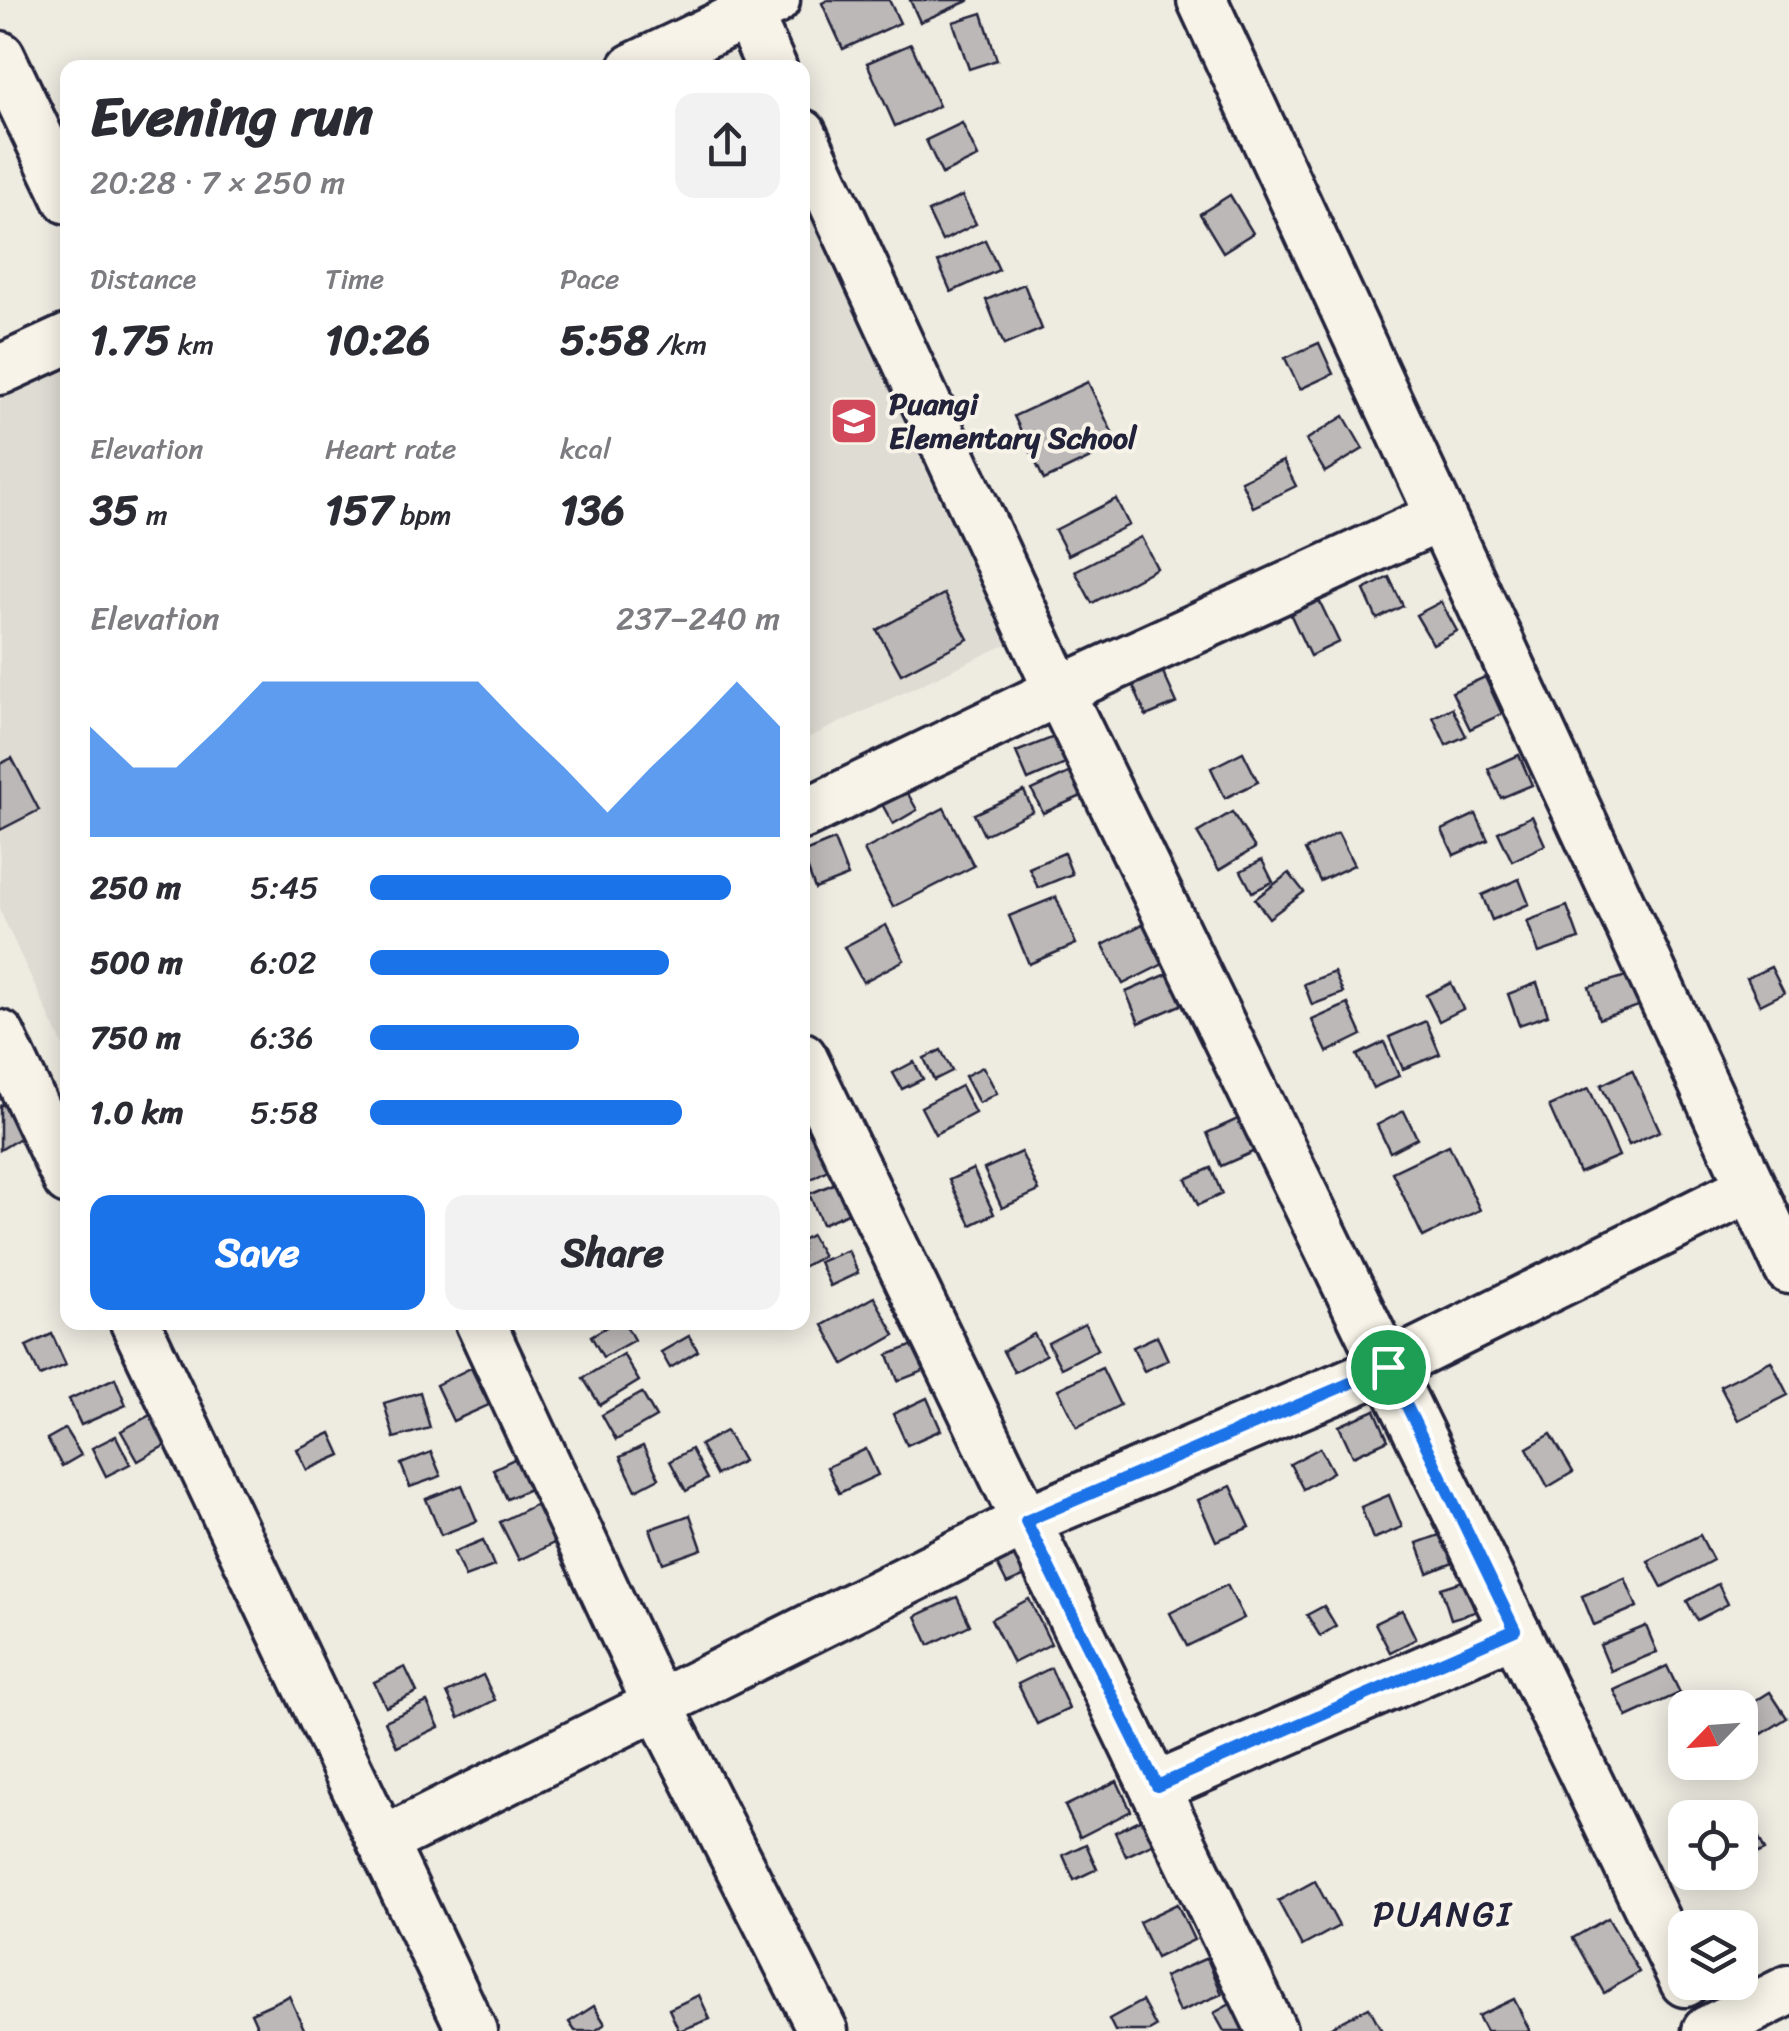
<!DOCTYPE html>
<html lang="en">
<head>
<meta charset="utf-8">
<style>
	:root { --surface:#fff; --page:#f2f2f3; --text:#2b2b33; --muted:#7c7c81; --accent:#1a73e8 }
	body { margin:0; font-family:Sriracha,sans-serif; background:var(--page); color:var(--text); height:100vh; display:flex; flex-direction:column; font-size:38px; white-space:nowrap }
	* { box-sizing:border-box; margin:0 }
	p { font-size:32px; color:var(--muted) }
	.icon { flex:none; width:55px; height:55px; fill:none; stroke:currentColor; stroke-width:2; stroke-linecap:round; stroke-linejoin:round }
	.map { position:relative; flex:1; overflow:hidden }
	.drawer { position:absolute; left:60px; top:60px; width:750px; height:1270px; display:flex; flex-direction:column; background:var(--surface); border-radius:20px; box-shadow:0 5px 25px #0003 }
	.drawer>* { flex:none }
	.needle { width:65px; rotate:245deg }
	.controls { position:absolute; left:1668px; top:1690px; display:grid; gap:20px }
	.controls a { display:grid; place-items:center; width:90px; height:90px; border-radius:20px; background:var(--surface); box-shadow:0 5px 25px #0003; font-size:50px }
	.pin { position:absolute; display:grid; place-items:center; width:85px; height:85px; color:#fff; margin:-42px; border:5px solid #fff; border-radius:50%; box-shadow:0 2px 10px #0007 }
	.round { display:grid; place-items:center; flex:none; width:105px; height:105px; border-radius:20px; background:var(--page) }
	.overview { display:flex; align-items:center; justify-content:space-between; height:170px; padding:0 30px }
	h1 { font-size:55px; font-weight:700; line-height:75px }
	.metrics { display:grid; grid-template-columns:repeat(3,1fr); gap:15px; height:170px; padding:10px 30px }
	.metrics div { display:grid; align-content:center }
	.metrics b { font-size:42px; font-weight:700 }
	.metrics small { font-size:28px; font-weight:400 }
	.metrics p { font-size:28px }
	.chart { height:280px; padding:20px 30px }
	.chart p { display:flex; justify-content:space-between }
	.chart svg { width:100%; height:180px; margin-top:10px; fill:var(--accent); opacity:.7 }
	.action { display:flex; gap:20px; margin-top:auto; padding:20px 30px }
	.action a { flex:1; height:115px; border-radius:20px; background:var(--accent); color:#fff; font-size:40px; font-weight:700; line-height:115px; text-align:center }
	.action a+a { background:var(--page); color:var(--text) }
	ul { padding:0 30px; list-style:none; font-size:32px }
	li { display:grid; grid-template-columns:160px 120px 1fr; align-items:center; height:75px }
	li i { height:25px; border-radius:12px; background:var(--accent) }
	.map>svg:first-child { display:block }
	.built { fill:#dfdcd4 }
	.building { fill:#bbb8b7; stroke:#22223b; stroke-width:2.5 }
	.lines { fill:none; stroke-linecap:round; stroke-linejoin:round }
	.minor-casing { stroke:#22223b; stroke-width:55 }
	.minor { stroke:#f7f3e8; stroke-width:48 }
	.route-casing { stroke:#fff; stroke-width:20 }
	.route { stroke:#1a73e8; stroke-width:12 }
	.labels { text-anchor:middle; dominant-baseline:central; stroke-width:8; stroke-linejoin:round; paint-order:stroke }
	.poi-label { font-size:30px; font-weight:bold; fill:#22223b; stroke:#f7f3e8; text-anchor:start }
	.quarter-label { font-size:35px; letter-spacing:2.5px; fill:#22223b; stroke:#f7f3e8 }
</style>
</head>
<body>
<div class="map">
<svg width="1789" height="2031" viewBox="0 0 1789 2031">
	<rect width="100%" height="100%" fill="#eeebe1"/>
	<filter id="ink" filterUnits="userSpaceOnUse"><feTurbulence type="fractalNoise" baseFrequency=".01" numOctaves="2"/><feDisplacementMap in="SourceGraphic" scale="20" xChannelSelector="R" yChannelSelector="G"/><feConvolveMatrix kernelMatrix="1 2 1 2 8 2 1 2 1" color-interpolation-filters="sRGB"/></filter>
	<g filter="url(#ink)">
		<g class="built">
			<polygon points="802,200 1009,643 803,740 802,740"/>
			<polygon points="67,368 67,1054 0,911 0,400"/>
		</g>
		<g class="building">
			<polygon points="828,0 889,0 900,23 843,49 822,3"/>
			<polygon points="910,0 970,0 920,22"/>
			<polygon points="982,13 997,60 969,69 953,22"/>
			<polygon points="911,44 939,106 895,126 867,63"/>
			<polygon points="962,123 978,157 942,174 926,140"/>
			<polygon points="1230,195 1253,233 1223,252 1200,214"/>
			<polygon points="962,196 976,224 942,241 928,212"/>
			<polygon points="985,240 999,270 951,292 938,262"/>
			<polygon points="1024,284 1042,329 1004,345 986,300"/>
			<polygon points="1319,343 1333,374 1300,389 1285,358"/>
			<polygon points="1088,382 1118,445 1044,480 1014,416"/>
			<polygon points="1344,416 1363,449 1325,472 1306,440"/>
			<polygon points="1283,461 1296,486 1253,507 1241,481"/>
			<polygon points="1116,499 1129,525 1068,555 1055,530"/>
			<polygon points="1141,537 1157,568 1092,603 1075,571"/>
			<polygon points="1389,577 1403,606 1377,619 1364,590"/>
			<polygon points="944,594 968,639 901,674 877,630"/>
			<polygon points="1317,596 1339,642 1310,656 1288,609"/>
			<polygon points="1441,602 1457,631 1433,644 1416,615"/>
			<polygon points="1162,670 1177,703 1146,716 1132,683"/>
			<polygon points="1485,677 1502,714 1470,729 1452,692"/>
			<polygon points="1452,708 1466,736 1446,745 1433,717"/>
			<polygon points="1059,735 1070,762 1028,780 1016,752"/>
			<polygon points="1243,752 1258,782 1225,798 1211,768"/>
			<polygon points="1519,755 1532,785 1501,798 1488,769"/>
			<polygon points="12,758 39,810 0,830 0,764"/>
			<polygon points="1075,770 1086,794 1043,813 1032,790"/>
			<polygon points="902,783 917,810 893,824 878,797"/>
			<polygon points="1024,791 1033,811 984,835 974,814"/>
			<polygon points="944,808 974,866 893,907 864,850"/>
			<polygon points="1232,812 1255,848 1219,870 1197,833"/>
			<polygon points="1476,814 1488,840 1454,855 1442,830"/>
			<polygon points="1532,816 1545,845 1512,861 1498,832"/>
			<polygon points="1338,833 1354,865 1320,881 1305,850"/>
			<polygon points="834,840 848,876 815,889 802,853"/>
			<polygon points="1064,853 1072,874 1038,888 1029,868"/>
			<polygon points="1262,860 1273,882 1252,892 1241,871"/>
			<polygon points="1289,873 1304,892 1269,918 1255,899"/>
			<polygon points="1519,879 1529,904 1492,920 1482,895"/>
			<polygon points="1056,897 1076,944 1029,964 1009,916"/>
			<polygon points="1567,906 1579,939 1539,953 1527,921"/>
			<polygon points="1149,921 1169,961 1123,984 1103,945"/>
			<polygon points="886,925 904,960 863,982 844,947"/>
			<polygon points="1771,967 1784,993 1760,1005 1747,978"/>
			<polygon points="1179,969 1192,1000 1139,1023 1126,992"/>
			<polygon points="1334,972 1343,993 1312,1005 1304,984"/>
			<polygon points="1630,975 1639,1006 1599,1019 1589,987"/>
			<polygon points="1451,983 1463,1009 1439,1021 1426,995"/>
			<polygon points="1537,983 1548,1015 1519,1025 1508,994"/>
			<polygon points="1348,1004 1362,1035 1327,1052 1312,1020"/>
			<polygon points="1426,1021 1440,1054 1403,1069 1389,1037"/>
			<polygon points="1384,1042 1399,1076 1373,1088 1357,1055"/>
			<polygon points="941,1050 952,1071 934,1080 924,1058"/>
			<polygon points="914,1062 923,1079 902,1089 893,1073"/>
			<polygon points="983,1067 997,1093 979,1103 965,1076"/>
			<polygon points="1632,1070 1660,1131 1629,1145 1601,1085"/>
			<polygon points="961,1086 975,1113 935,1134 921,1107"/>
			<polygon points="1589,1088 1619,1156 1579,1173 1549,1106"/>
			<polygon points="11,1099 30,1132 0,1150 0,1106"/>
			<polygon points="1404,1111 1417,1138 1390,1152 1377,1125"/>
			<polygon points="1249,1114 1264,1147 1221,1166 1207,1133"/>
			<polygon points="809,1129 831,1168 802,1184 802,1133"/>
			<polygon points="1449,1145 1480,1210 1423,1237 1392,1172"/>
			<polygon points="1021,1152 1039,1191 1002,1208 984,1169"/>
			<polygon points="1211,1168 1222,1194 1198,1205 1186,1179"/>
			<polygon points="973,1169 994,1214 971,1225 949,1180"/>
			<polygon points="843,1180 855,1210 822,1224 809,1194"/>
			<polygon points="811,1235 823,1256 802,1267 802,1240"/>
			<polygon points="848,1250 858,1273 830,1286 819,1262"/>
			<polygon points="874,1297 895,1335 844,1364 823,1325"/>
			<polygon points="615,1322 624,1322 634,1340 603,1357 591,1336"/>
			<polygon points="1085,1324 1098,1349 1061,1368 1048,1343"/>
			<polygon points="52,1334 66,1365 40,1376 26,1346"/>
			<polygon points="1034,1334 1046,1355 1014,1372 1003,1351"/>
			<polygon points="689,1336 698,1351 670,1368 661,1352"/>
			<polygon points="1157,1336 1168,1360 1144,1371 1133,1347"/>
			<polygon points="916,1344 926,1370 898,1381 888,1355"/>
			<polygon points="623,1354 639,1381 600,1405 583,1378"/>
			<polygon points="1771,1361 1788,1395 1738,1420 1720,1386"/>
			<polygon points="471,1368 489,1405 453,1421 436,1385"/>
			<polygon points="1102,1368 1120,1405 1077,1427 1058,1389"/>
			<polygon points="115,1378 126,1405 81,1425 69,1399"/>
			<polygon points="420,1392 430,1428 394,1438 384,1403"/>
			<polygon points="642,1393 656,1417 616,1440 602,1415"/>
			<polygon points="927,1398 941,1430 907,1445 893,1414"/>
			<polygon points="1375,1410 1388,1440 1353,1456 1339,1426"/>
			<polygon points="152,1414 169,1443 138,1461 121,1431"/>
			<polygon points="65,1429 81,1455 62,1466 47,1439"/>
			<polygon points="726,1431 743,1461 716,1475 700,1445"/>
			<polygon points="331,1433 341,1455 307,1470 297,1449"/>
			<polygon points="1551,1434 1573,1472 1548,1487 1527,1448"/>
			<polygon points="116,1436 130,1464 106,1476 92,1448"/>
			<polygon points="643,1446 659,1478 636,1490 620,1457"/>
			<polygon points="1320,1448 1333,1472 1303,1489 1290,1464"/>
			<polygon points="691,1449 707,1479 686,1491 670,1461"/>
			<polygon points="866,1449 878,1475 839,1493 827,1467"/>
			<polygon points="431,1452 441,1476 410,1487 401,1464"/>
			<polygon points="529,1452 543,1483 507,1499 493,1469"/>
			<polygon points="462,1485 477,1521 441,1535 426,1499"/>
			<polygon points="1231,1486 1250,1527 1216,1541 1198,1500"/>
			<polygon points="1389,1495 1402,1527 1373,1539 1361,1507"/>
			<polygon points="541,1502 560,1540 519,1560 500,1522"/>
			<polygon points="690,1515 702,1549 663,1563 650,1529"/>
			<polygon points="1442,1534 1453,1563 1428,1573 1417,1543"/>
			<polygon points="1700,1535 1713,1560 1662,1587 1648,1561"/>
			<polygon points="483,1540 494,1566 465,1577 454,1552"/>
			<polygon points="1015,1541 1030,1574 1007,1584 991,1552"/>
			<polygon points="1625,1578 1637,1607 1594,1625 1582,1596"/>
			<polygon points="1466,1580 1475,1612 1451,1619 1441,1588"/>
			<polygon points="1718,1584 1728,1604 1697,1620 1687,1601"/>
			<polygon points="1227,1585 1244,1618 1187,1646 1170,1613"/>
			<polygon points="957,1597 970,1625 929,1645 916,1616"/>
			<polygon points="1029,1599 1051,1644 1013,1663 991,1619"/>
			<polygon points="1324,1606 1336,1626 1320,1636 1307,1615"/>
			<polygon points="1402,1610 1416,1639 1390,1652 1375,1623"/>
			<polygon points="1646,1626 1657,1652 1611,1671 1600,1645"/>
			<polygon points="1667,1666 1680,1693 1627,1717 1614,1690"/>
			<polygon points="405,1667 417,1692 386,1707 374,1682"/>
			<polygon points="1051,1668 1069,1709 1037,1724 1018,1684"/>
			<polygon points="483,1675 495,1700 459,1718 447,1693"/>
			<polygon points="1770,1692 1787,1718 1762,1734 1746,1707"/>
			<polygon points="427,1702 439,1727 397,1747 385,1721"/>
			<polygon points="1117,1781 1131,1811 1080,1837 1065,1806"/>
			<polygon points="1748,1816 1765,1850 1740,1862 1740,1820"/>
			<polygon points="1142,1819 1154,1843 1126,1856 1115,1832"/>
			<polygon points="1086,1844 1097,1869 1074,1880 1063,1855"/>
			<polygon points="1315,1881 1339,1926 1302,1946 1278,1901"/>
			<polygon points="1177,1904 1194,1940 1156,1958 1139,1922"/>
			<polygon points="1608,1918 1639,1972 1604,1993 1573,1938"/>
			<polygon points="1207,1958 1222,1994 1179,2012 1164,1977"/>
			<polygon points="699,1995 710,2019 679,2031 669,2009"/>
			<polygon points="289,1996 305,2031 259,2031 251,2013"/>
			<polygon points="1514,1999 1530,2031 1486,2031 1478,2016"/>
			<polygon points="1142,2001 1156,2027 1149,2031 1115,2031 1109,2019"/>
			<polygon points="1234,2002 1251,2031 1224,2031 1214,2013"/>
			<polygon points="594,2006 605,2024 595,2031 575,2031 569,2022"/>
			<polygon points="1369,2007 1382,2031 1333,2031 1331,2027"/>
		</g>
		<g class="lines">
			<g class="minor-casing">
				<g id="minor">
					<polyline points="1202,0 1789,1269"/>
					<polyline points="747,13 772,68"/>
					<polyline points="0,56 68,199"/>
					<polyline points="633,68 775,0"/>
					<polyline points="802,134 1059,691 1685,1982"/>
					<polyline points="0,370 68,339"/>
					<polyline points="802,815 1059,691 1440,517"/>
					<polyline points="0,1035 68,1180"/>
					<polyline points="802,1057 1272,2031"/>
					<polyline points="135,1322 472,2031"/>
					<polyline points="480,1322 658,1705 823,2031"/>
					<polyline points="1157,1787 1515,1631"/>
					<polyline points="382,1842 1026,1521 1388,1367 1750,1188"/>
					<polyline points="1707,2031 1789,1990"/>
				</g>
			</g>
			<use href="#minor" class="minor"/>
		</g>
	</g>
	<g class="lines" filter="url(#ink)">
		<g class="route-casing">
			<polygon id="route" points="1388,1367 1515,1630 1157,1786 1026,1521"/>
		</g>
		<use href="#route" class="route"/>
	</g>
	<defs>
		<g id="school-square" transform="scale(2.5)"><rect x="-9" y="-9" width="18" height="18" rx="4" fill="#d1495b" stroke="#f7f3e8"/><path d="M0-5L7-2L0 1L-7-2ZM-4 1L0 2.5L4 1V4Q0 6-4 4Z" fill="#fff"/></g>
	</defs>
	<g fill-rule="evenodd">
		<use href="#school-square" x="854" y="421"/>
	</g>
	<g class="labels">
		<g class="poi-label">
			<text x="889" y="404">Puangi<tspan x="889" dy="34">Elementary School</tspan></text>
		</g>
		<g class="quarter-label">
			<text x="1443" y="1914">PUANGI</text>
		</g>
	</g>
</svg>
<div class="controls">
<a><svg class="needle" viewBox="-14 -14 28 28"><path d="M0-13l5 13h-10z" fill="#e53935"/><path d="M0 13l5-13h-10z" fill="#7c7c81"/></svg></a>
<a><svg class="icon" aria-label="locate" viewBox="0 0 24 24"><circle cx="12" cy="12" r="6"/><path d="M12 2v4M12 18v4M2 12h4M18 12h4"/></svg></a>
<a><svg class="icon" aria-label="layers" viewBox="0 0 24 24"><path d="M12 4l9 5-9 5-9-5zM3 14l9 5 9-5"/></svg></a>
</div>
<div class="pin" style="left:1388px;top:1367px;background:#1e9e55"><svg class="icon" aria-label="arrive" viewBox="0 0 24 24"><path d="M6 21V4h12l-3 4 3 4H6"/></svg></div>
<section class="drawer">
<div class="overview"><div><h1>Evening run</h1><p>20:28 · 7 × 250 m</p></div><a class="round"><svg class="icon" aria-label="share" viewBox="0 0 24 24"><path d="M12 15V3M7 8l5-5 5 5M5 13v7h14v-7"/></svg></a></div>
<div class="metrics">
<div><p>Distance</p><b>1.75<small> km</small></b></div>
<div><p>Time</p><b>10:26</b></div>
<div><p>Pace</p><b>5:58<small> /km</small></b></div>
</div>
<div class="metrics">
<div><p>Elevation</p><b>35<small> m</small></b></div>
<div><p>Heart rate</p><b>157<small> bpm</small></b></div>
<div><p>kcal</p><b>136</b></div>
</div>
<div class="chart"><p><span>Elevation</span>237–240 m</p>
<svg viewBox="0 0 160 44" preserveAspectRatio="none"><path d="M0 44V17L10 27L20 27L30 17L40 6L50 6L60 6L70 6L80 6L90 6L100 17L110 27L120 38L130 27L140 17L150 6L160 17V44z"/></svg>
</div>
<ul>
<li><b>250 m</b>5:45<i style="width:88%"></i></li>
<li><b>500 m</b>6:02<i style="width:73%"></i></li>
<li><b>750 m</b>6:36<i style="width:51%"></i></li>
<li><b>1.0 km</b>5:58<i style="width:76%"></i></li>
</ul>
<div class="action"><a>Save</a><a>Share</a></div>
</section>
</div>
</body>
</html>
